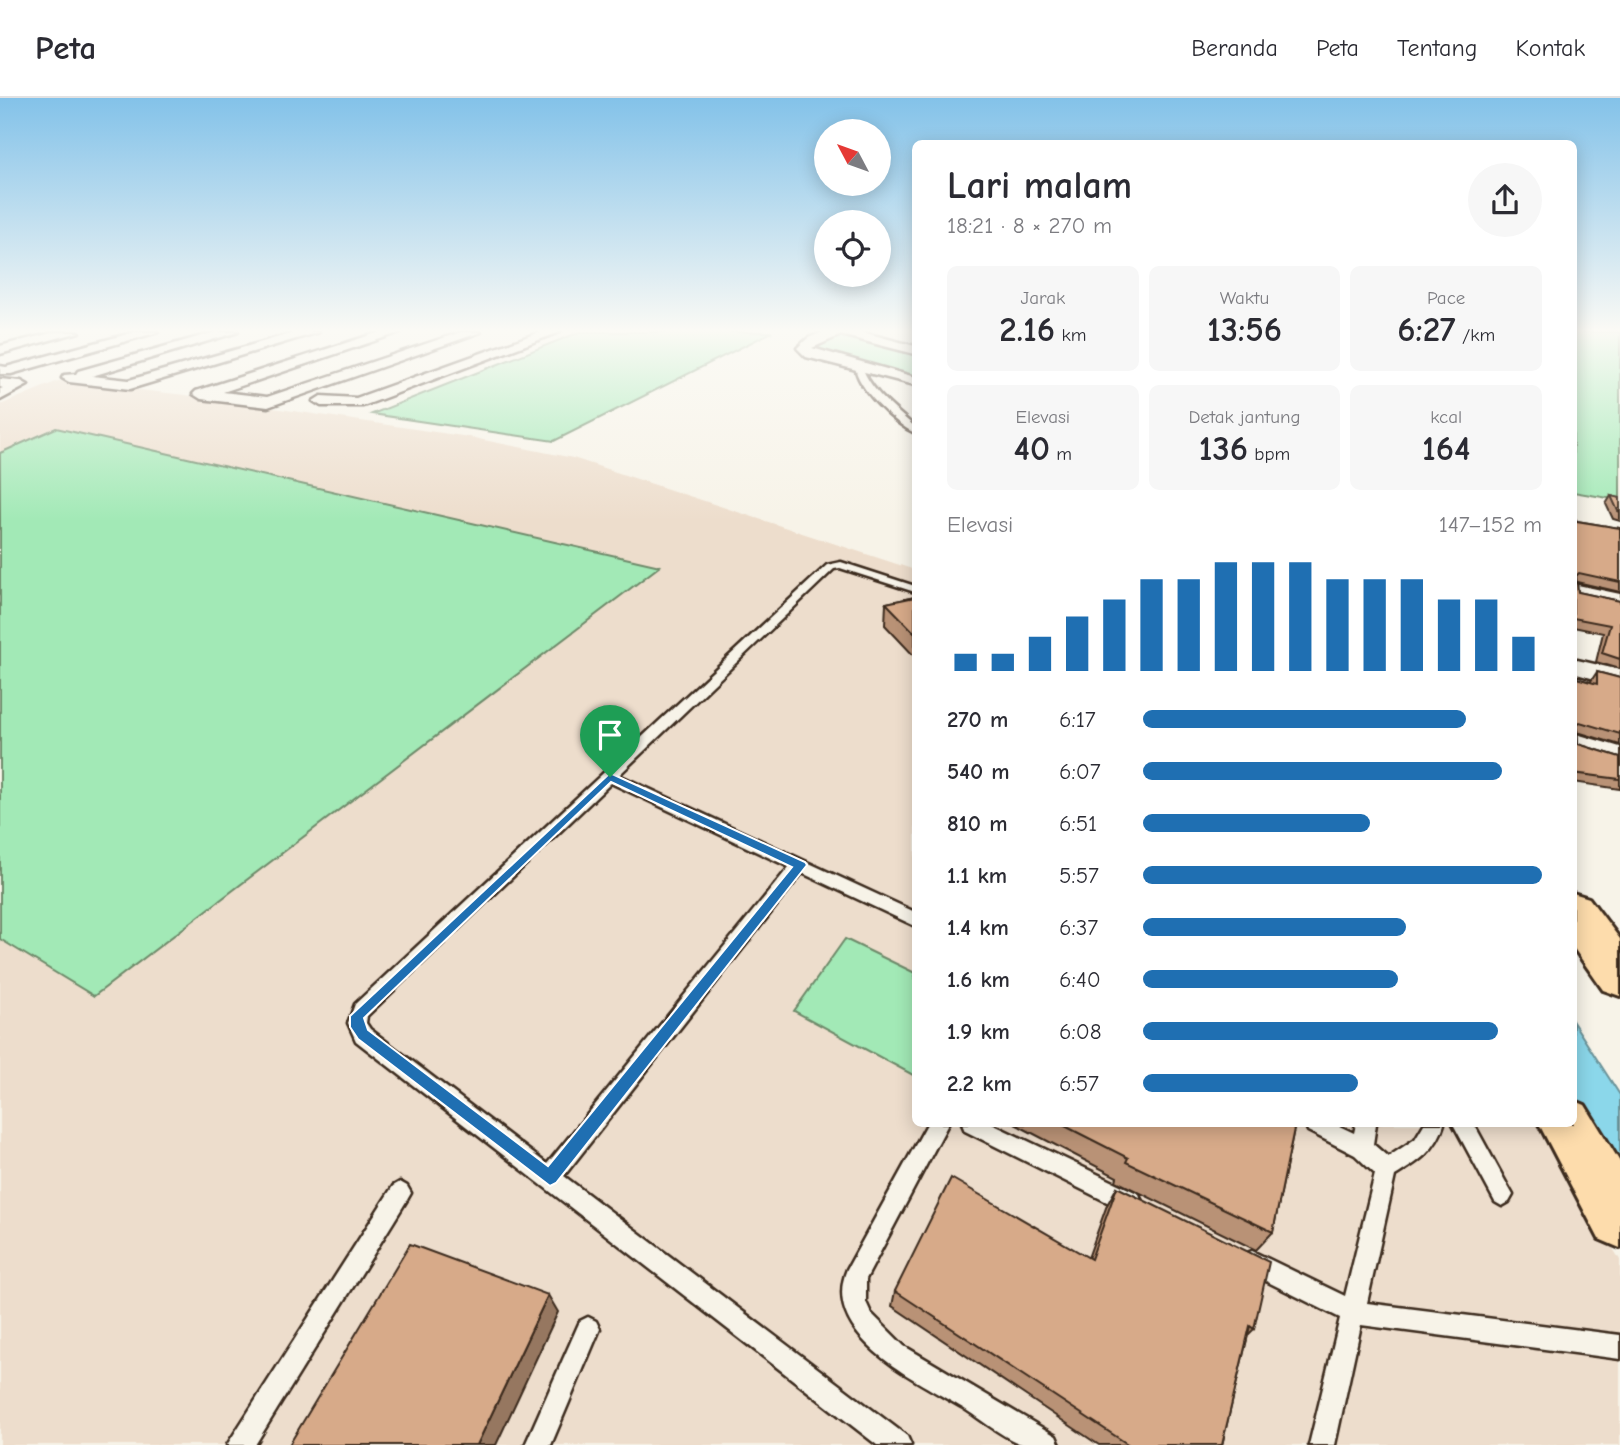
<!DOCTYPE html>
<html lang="id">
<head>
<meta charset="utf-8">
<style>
	:root { --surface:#fff; --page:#f7f7f7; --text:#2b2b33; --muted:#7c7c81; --line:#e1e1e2; --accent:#1f6fb2 }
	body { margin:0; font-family:"Comic Neue",sans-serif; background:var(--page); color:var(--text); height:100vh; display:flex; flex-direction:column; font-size:26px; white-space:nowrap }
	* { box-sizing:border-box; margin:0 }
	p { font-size:23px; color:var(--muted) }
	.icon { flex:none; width:38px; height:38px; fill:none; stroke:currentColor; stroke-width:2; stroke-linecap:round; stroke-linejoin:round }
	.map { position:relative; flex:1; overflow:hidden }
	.sheet { position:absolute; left:912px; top:42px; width:665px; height:987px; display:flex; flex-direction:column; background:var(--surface); border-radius:10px; box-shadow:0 4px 18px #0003 }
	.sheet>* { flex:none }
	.needle { width:46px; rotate:311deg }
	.buttons { position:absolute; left:814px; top:21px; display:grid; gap:14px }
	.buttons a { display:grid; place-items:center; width:77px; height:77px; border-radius:50%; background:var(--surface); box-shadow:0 4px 18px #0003; font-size:35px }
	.pin { position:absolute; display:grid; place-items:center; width:60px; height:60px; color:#fff; margin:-72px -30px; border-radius:50% 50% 50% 0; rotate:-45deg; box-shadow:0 0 7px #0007 }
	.pin .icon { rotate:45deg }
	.round { display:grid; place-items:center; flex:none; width:74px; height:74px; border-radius:37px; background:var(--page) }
	.summary { display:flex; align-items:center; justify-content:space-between; height:119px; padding:0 35px }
	h1 { font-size:38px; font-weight:700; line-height:52px }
	.metrics { display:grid; grid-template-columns:repeat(3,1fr); gap:10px; height:119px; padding:7px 35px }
	.metrics div { display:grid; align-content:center; border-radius:10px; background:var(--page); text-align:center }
	.metrics b { font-size:35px; font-weight:700 }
	.metrics small { font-size:19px; font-weight:400 }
	.metrics p { font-size:19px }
	.chart { height:196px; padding:14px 35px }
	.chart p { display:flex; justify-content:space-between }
	.chart svg { width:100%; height:126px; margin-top:7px; stroke:var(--accent); stroke-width:6 }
	ul { padding:0 35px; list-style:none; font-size:23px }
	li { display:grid; grid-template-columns:112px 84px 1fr; align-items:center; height:52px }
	li i { height:18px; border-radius:9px; background:var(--accent) }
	header { display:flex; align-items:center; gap:42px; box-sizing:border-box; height:98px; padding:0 35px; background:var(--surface); border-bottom:2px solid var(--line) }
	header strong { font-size:33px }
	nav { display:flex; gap:38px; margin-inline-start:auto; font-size:24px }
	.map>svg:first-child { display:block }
	.built { fill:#edddcc }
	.green { fill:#a2e9b6; stroke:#6e8a6a; stroke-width:2 }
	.water { fill:#8bd7ea; stroke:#6b9298; stroke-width:2 }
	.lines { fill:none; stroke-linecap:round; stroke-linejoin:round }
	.lane-casing { stroke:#3b2a1e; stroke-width:5 }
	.street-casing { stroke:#3b2a1e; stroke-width:5 }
	.primary-casing { stroke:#3b2a1e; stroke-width:6 }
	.lane { fill:#f7f3e8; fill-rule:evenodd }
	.street { fill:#f7f3e8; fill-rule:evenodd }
	.primary { fill:#fddcac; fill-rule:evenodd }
	.wall { fill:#b99276; stroke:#3b2a1e; stroke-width:2 }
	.shaded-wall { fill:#967760; stroke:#3b2a1e; stroke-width:2 }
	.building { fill:#d7aa89; stroke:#3b2a1e; stroke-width:2 }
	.route { fill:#1f6fb2; stroke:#fff; stroke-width:2; fill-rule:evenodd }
</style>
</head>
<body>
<header>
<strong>Peta</strong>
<nav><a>Beranda</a><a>Peta</a><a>Tentang</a><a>Kontak</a></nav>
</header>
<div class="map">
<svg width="1620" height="1347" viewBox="0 0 1620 1347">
	<rect width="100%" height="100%" fill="#f7f3e8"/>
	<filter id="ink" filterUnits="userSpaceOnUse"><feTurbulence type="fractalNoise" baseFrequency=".0143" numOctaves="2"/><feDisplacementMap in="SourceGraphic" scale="14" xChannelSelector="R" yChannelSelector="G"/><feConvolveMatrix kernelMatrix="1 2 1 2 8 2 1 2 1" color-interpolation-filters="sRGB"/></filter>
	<g filter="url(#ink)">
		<polygon class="built" points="58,283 185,297 469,339 573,360 915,472 915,1026 1537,1026 1620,1162 1620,1347 0,1347 0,307"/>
		<g class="green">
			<polygon points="580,234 772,234 554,343 372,316"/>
			<polygon points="1573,234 1620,234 1620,402 1573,394"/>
			<polygon points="842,238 915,257 915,278 819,252 818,246"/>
			<polygon points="56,330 660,468 94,898 0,841 0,355"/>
			<polygon points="845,841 915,875 915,978 794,913"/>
		</g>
		<polygon class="water" points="1573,924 1620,997 1620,1090 1573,1009"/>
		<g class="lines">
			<g class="lane-casing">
				<g id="lane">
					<path d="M855,267h6c11,28 32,42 54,62v6c-20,-9 -59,-45 -60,-68z"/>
					<path d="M841,464l74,24v6l-75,-24 -6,1 -215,206 296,137v14l-113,-53 -238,303 343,260 4,9h-34l-521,-404 -8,-18 7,-19 472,-439zM611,685l178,84 -242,297 -177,-135 -4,-6 1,-7z"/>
					<path d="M927,1026h21l-82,155v23l5,11 33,33 152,90 4,9c-11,0 -28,0 -38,-1 -17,-5 -43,-26 -59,-36 -45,-27 -144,-71 -116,-139z"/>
					<polygon points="962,1026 992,1026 1139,1096 1142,1104 1139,1112 1131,1115 1123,1112 965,1033"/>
					<path d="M1305,1026h30l19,9 2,-9h20l-3,20 15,13 27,-18 9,-15h20c-8,27 -26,38 -49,52l-28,127 253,32v24l-259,-34 -26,120h-26l31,-127 -96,-48 -3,-8 3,-8 8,-3 93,45 30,-122 -20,-19 -47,-24z"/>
					<polygon points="1453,1026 1474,1026 1509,1090 1513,1097 1509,1104 1502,1108 1495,1104"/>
					<polygon points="400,1084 407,1088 411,1095 407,1102 255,1347 227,1347 393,1088"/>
					<polygon points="588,1219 596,1223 600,1231 551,1347 525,1347 580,1223"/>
				</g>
			</g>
			<g class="street-casing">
				<g id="street">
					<polygon points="55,234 79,234 0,256 0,248"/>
					<polygon points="135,234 158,234 11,276 0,276 0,268 6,269"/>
					<polygon points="216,234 238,234 92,278 129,282 297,234 319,234 130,291 69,284 62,280 64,277 76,276 78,273"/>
					<polygon points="380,234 401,234 223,294 267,299 461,234 481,234 268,309 201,301 193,296 196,293"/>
					<polygon points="540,234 560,234 363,308 321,308 313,303 321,298 356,300"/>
					<polygon points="823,234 862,234 915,248 915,256 841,237 812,250 915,279 915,287 806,259 797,250 808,240"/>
					<polygon points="0,281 21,283 28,287 0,302 0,291 3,290 0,289"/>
					<polygon points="1573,486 1620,496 1620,510 1573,500"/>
					<polygon points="1573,561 1620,572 1620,588 1573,575"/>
					<polygon points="1573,635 1620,649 1620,667 1573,653"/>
				</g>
			</g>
			<g class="primary-casing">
				<g id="primary">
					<polygon points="1573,795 1589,800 1620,841 1620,898 1603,892 1573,849"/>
					<polygon points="1573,1002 1585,1007 1620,1064 1620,1150 1599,1141 1539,1026 1573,1026"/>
				</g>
			</g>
			<use href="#lane" class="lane"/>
			<use href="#street" class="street"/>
			<use href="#primary" class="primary"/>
		</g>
		<g class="wall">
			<polygon points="1611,398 1620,400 1620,423 1613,421 1606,406"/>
			<polygon points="1573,419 1577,423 1620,430 1620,494 1577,484 1578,494 1620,503 1620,571 1596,564 1603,535 1573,529"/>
			<polygon points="915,499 915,559 885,527 886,505"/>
			<polygon points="1597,574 1620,580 1620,647 1577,634 1578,646 1620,659 1620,691 1573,684 1573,579 1591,584 1591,583"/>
			<polygon points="1015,1026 1295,1026 1273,1134 1256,1152 1116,1083 1117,1079"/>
			<polygon points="1117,1089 1254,1231 1248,1237 1222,1347 1099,1347 892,1208 895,1193 1088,1160 1107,1107"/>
		</g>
		<polygon class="shaded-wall" points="548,1197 558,1214 496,1347 477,1347"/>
		<g class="building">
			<polygon points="1611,398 1620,400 1620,414 1618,413"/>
			<polygon points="1573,419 1575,420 1577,423 1620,430 1620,484 1579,475 1576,478 1578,494 1620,503 1620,561 1602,555 1610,527 1573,520"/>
			<polygon points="915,499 915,535 886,505"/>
			<polygon points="1597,574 1620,580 1620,636 1580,624 1577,626 1578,646 1620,659 1620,681 1573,675 1573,579 1597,586"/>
			<polygon points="1061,1026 1295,1026 1273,1134 1126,1064 1128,1060"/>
			<polygon points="951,1080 1091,1161 1117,1089 1269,1164 1254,1231 1250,1228 1222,1347 1129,1347 895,1193"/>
			<polygon points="410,1146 548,1197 477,1347 289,1347"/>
		</g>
	</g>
	<linearGradient id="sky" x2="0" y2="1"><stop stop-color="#83c2e9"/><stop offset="0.55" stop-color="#fbfaf5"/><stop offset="1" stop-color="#fbfaf5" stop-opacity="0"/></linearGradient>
	<rect width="1620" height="423" fill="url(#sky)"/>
	<path class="route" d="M610,675l195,89 2,3 -251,318 -6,3 -192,-147 -8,-12v-11zM611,684l181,85 -244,299 -180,-136 -4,-12z"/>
</svg>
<div class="buttons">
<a><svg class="needle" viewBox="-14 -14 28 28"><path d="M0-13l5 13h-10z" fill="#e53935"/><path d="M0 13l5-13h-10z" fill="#7c7c81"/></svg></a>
<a><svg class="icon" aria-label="locate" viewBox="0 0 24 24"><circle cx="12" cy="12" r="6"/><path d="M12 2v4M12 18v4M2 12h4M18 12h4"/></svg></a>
</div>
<div class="pin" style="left:610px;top:679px;background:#1e9e55"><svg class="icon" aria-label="arrive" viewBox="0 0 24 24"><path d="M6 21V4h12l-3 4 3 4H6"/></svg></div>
<section class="sheet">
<div class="summary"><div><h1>Lari malam</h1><p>18:21 · 8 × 270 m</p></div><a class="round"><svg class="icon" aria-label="share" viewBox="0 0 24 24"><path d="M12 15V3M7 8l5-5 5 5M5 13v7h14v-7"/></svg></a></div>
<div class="metrics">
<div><p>Jarak</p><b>2.16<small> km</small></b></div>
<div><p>Waktu</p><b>13:56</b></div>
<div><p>Pace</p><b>6:27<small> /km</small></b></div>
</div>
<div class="metrics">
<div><p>Elevasi</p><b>40<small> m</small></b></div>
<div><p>Detak jantung</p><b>136<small> bpm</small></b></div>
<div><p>kcal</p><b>164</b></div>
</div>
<div class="chart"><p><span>Elevasi</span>147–152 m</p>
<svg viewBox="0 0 160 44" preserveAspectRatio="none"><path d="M5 44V38M15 44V38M25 44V32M35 44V25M45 44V19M55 44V12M65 44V12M75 44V6M85 44V6M95 44V6M105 44V12M115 44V12M125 44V12M135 44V19M145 44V19M155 44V32"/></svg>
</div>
<ul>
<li><b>270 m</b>6:17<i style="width:81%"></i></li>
<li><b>540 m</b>6:07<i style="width:90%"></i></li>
<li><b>810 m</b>6:51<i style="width:57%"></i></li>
<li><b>1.1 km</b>5:57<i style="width:100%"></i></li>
<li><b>1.4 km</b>6:37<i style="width:66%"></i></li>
<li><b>1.6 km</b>6:40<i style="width:64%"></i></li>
<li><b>1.9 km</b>6:08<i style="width:89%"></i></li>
<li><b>2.2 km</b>6:57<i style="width:54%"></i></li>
</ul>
</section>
</div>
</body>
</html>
